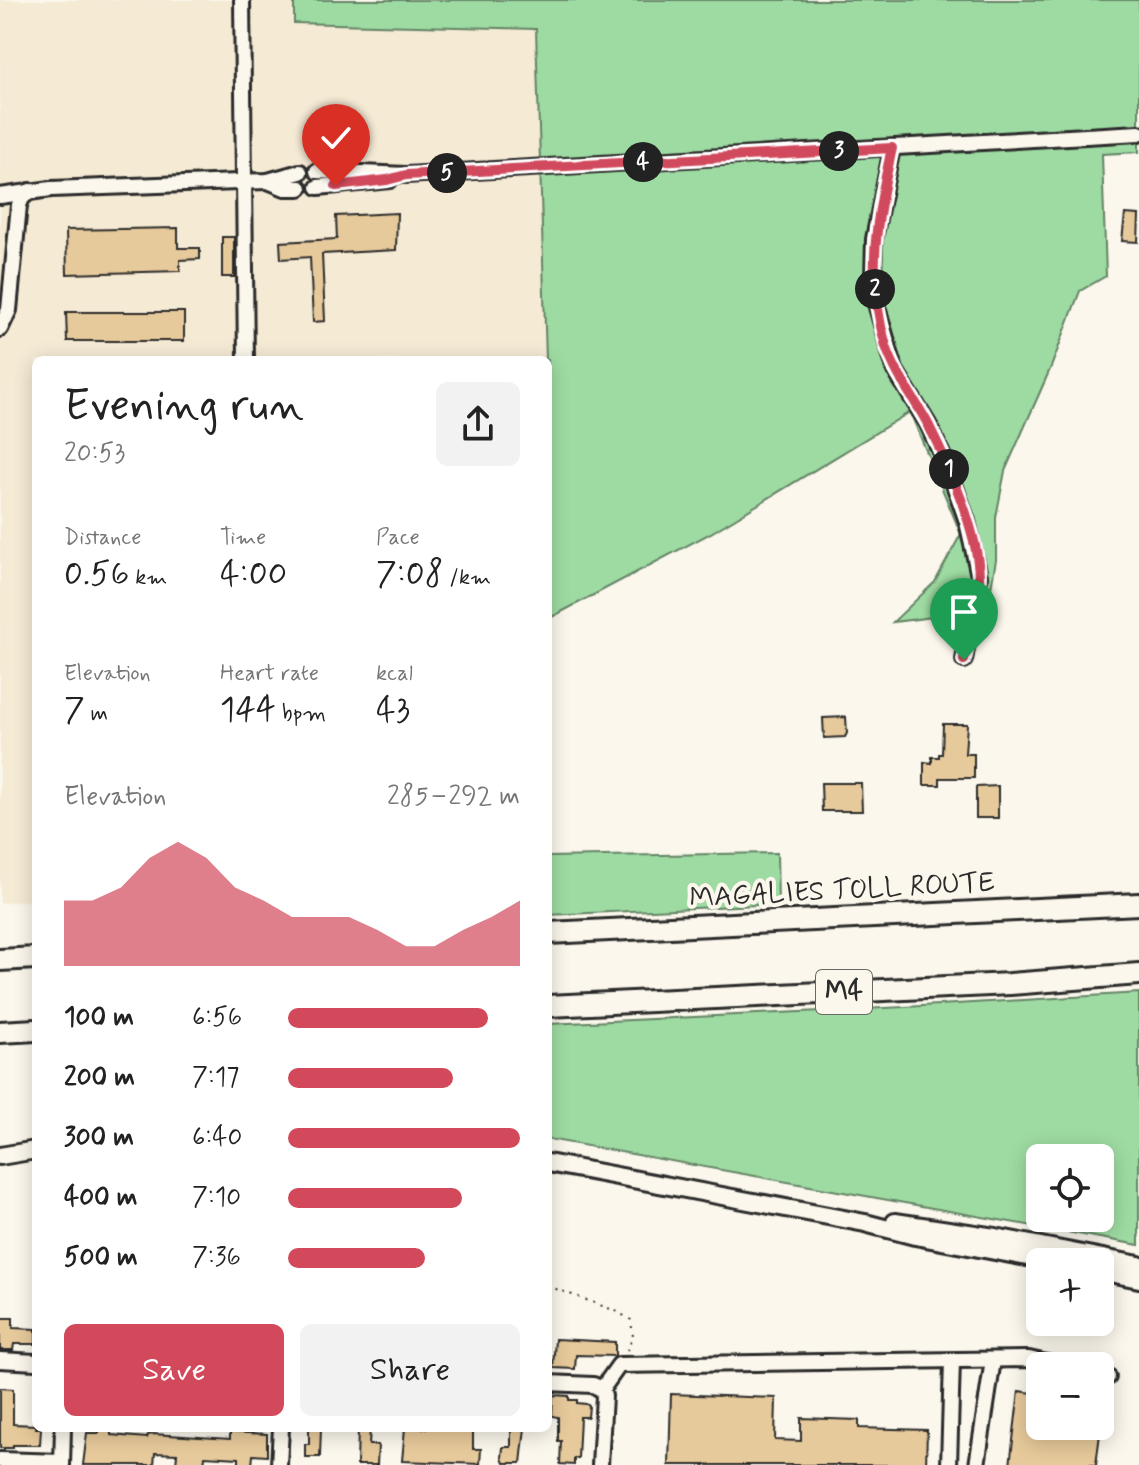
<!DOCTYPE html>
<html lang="en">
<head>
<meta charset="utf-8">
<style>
	:root { --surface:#fff; --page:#f2f2f2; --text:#222; --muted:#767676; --accent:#d1495b }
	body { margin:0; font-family:Mynerve,sans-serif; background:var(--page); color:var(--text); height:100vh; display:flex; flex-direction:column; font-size:30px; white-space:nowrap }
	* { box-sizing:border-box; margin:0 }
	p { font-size:26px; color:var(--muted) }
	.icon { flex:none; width:44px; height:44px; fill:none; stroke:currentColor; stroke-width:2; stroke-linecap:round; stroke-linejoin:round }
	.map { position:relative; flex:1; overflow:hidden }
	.side { position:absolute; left:32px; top:356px; width:520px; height:1076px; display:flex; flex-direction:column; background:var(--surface); border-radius:12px; box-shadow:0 4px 20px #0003 }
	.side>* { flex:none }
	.buttons { position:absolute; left:1026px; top:1144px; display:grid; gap:16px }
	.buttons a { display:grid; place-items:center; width:88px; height:88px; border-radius:12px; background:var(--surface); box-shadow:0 4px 20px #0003; font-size:40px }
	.pin { position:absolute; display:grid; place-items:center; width:68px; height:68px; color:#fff; margin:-82px -34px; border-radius:50% 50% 50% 0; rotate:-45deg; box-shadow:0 0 8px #0007 }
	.pin .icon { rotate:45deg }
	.km { position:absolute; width:40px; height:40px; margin:-20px; border-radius:50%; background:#222; color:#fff; font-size:22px; line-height:40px; text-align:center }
	.round { display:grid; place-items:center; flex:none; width:84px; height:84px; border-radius:12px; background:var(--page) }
	.summary { display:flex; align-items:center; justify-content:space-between; height:136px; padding:0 32px }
	h1 { font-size:44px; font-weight:600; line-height:60px }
	.stats { display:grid; grid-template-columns:repeat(3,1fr); gap:12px; height:136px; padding:8px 32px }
	.stats div { display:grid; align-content:center }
	.stats b { font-size:34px; font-weight:600 }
	.stats small { font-size:22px; font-weight:400 }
	.stats p { font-size:22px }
	.chart { height:224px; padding:16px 32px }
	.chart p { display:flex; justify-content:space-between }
	.chart svg { width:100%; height:144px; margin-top:8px; fill:var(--accent); opacity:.7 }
	.action { display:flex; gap:16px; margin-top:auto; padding:16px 32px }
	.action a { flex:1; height:92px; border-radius:12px; background:var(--accent); color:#fff; font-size:32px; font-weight:600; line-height:92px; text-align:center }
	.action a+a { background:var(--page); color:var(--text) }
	ul { padding:0 32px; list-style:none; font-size:26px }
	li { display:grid; grid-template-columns:128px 96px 1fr; align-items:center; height:60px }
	li i { height:20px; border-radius:10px; background:var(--accent) }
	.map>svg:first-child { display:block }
	.built { fill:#f5ead4 }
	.green { fill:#9edba2; stroke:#648366; stroke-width:2; fill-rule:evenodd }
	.building { fill:#e7ca9b; stroke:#2b2b2b; stroke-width:2 }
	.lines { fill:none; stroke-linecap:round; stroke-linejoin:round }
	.minor-casing { stroke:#2b2b2b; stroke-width:20 }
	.major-casing { stroke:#2b2b2b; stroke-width:22 }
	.highway-casing { stroke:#2b2b2b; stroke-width:26 }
	.path { stroke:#2b2b2b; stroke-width:2; stroke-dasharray:2 6; stroke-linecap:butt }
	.minor { stroke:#fbf7ec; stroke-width:14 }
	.major { stroke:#fbf7ec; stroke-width:16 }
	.highway { stroke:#fbf7ec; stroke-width:20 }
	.route-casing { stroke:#fff; stroke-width:16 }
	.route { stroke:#d1495b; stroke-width:10 }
	.labels { text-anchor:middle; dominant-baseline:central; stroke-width:8; stroke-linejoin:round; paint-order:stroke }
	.shield { fill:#fbf7ec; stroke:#696865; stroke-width:2 }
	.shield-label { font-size:26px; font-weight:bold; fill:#2b2b2b }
	.street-label { font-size:28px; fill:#2b2b2b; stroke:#fbf7ec }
</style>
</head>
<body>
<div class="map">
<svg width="1139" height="1465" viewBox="0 0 1139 1465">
	<rect width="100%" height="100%" fill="#fbf7ec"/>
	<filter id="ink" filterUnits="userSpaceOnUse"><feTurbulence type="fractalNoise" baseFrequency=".0125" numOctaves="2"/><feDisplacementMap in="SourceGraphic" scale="16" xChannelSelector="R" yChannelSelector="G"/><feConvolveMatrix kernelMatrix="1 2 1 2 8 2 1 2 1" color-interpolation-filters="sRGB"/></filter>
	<g filter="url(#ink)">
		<polygon class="built" points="0,0 294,0 295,23 536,29 546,360 36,360 36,900 0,903"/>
		<g class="green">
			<polygon points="294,0 1139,0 1139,152 1102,154 1106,276 1080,291 1051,367 1005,471 996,517 996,560 987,610 893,622 935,582 961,534 910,412 711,533 548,619 548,360 546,360 536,29 294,23"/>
			<polygon points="777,853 778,904 548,915 548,857"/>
			<path d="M1139,993v252l-591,-106v-115l357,-17zM1040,1158h60v60h-60z"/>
		</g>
		<g class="building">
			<polygon points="397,213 396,250 322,254 325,321 313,322 310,257 281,259 280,242 337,239 336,216"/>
			<polygon points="1125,214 1139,215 1138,242 1122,241"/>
			<polygon points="178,228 178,248 200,248 200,259 180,260 180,271 67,274 66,230"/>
			<rect x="222" y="237" width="12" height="40"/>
			<polygon points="66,312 184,312 184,341 67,341"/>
			<polygon points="846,717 847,733 845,737 824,738 823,718"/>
			<polygon points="943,724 967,724 965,754 974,754 974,778 940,778 940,785 924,785 924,762 932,763 932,757 939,757 939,754 942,754"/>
			<polygon points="821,783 861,783 862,811 822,811"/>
			<polygon points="998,786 998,818 976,818 976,787"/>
			<polygon points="0,1318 13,1318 13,1328 36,1329 36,1344 14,1344 13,1350 0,1350"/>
			<polygon points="555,1339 615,1342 615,1356 576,1355 575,1369 553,1368"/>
			<polygon points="0,1388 13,1389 13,1424 36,1425 36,1428 41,1428 40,1445 13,1445 13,1448 0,1448"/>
			<polygon points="1019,1391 1040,1394 1040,1426 1101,1426 1096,1465 1010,1465"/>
			<polygon points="671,1394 776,1398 775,1440 801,1441 801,1418 859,1420 859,1428 927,1430 926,1465 669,1465"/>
			<polygon points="553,1395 569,1396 569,1400 577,1400 577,1403 586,1404 589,1406 588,1417 580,1417 578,1458 574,1458 574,1465 560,1464 561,1441 558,1441 558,1417 552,1416"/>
			<polygon points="99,1428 111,1428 111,1435 147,1438 148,1435 153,1434 230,1439 230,1432 267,1434 267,1456 253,1455 252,1465 239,1465 239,1458 205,1456 204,1465 176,1465 177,1454 155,1453 154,1465 83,1465 87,1433 99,1433"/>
			<polygon points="309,1428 321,1428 320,1457 305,1457 305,1444 309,1444"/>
			<polygon points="358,1428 370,1428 369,1445 378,1445 377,1465 357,1465"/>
			<polygon points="405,1428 473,1428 473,1449 481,1449 480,1464 402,1461"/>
			<polygon points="511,1428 525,1428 521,1463 504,1463 502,1458 503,1447 511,1447"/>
		</g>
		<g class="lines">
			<g class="minor-casing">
				<g id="minor">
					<polyline points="242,0 246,360"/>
					<polyline points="892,148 874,239 873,279 877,307 895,370 928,424 949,470 967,521 979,576 964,660"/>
					<polyline points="317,171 406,175 1139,133"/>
					<polyline points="268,181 285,188 300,188"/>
					<polyline points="318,187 390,180"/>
					<polyline points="0,196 51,189 268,181 300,172"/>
					<polyline points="0,329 9,310 19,205 22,198 30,191"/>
					<polyline points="0,1360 36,1362"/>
					<polyline points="1100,1375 1108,1377"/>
					<polyline points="548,1383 593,1385 602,1389 604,1396 600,1465"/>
					<polyline points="602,1389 619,1365 1029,1359 1060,1366"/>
					<polyline points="0,1460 62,1462"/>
					<polyline points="62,1465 63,1428"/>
					<polyline points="279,1465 281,1428"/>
					<polyline points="949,1465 952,1361"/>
					<polyline points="977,1465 993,1360"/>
				</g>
			</g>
			<g class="major-casing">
				<g id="major">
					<polyline points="0,1156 36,1150"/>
					<polyline points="548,1163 865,1223 915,1236 1054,1262"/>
					<polyline points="895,1222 995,1237 1139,1265"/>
					<polyline points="1100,1271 1139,1279"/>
				</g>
			</g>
			<g class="highway-casing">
				<g id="highway">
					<polyline points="548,933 1139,904"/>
					<polyline points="0,960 36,958"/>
					<polyline points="548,1006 1010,984 1139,974"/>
					<polyline points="0,1032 36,1030"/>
				</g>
			</g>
			<polyline class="path" points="548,1286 616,1311 631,1320 633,1337 627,1350"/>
			<use href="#minor" class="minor"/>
			<use href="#major" class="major"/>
			<use href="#highway" class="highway"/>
		</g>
	</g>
	<g class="lines" filter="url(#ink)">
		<g class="route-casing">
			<path id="route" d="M336,186l51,-6 19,-5 486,-27c-15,69 -27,127 -6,198 10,30 29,53 43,80 20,40 49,106 50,150 0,28 -9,57 -15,84"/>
		</g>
		<use href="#route" class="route"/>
	</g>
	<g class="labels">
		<rect class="shield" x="816" y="970" width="56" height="44" rx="6"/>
		<g class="shield-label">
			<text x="844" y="992">M4</text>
		</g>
		<g class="street-label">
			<text transform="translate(842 891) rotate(-3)">MAGALIES TOLL ROUTE</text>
		</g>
	</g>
</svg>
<div class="buttons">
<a><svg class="icon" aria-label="locate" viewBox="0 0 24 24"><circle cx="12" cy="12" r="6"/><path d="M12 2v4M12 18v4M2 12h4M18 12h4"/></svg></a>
<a>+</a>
<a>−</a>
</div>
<div class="pin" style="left:964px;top:660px;background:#1e9e55"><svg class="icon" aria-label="arrive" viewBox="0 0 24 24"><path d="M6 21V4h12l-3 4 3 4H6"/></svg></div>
<div class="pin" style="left:336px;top:186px;background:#d93025"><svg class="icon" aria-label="check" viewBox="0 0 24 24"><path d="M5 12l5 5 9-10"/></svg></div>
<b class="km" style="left:949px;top:469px">1</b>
<b class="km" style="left:875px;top:289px">2</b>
<b class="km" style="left:839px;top:151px">3</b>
<b class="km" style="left:643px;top:162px">4</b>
<b class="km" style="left:447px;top:173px">5</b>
<section class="side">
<div class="summary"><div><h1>Evening run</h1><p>20:53</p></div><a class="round"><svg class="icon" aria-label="share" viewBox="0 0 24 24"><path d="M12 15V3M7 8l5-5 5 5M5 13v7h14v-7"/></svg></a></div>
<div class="stats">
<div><p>Distance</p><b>0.56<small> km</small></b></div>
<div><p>Time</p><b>4:00</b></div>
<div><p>Pace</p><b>7:08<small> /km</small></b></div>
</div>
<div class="stats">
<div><p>Elevation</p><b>7<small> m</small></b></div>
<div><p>Heart rate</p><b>144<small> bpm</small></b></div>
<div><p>kcal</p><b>43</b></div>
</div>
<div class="chart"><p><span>Elevation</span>285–292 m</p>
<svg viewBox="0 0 160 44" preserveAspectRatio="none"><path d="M0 44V24L10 24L20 20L30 11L40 6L50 11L60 20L70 24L80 29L90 29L100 29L110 33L120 38L130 38L140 33L150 29L160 24V44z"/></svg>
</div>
<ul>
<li><b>100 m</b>6:56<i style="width:86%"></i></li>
<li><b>200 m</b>7:17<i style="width:71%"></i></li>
<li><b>300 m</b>6:40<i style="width:100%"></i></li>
<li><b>400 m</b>7:10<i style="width:75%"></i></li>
<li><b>500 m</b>7:36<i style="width:59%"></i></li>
</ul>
<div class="action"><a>Save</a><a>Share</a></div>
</section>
</div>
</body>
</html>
